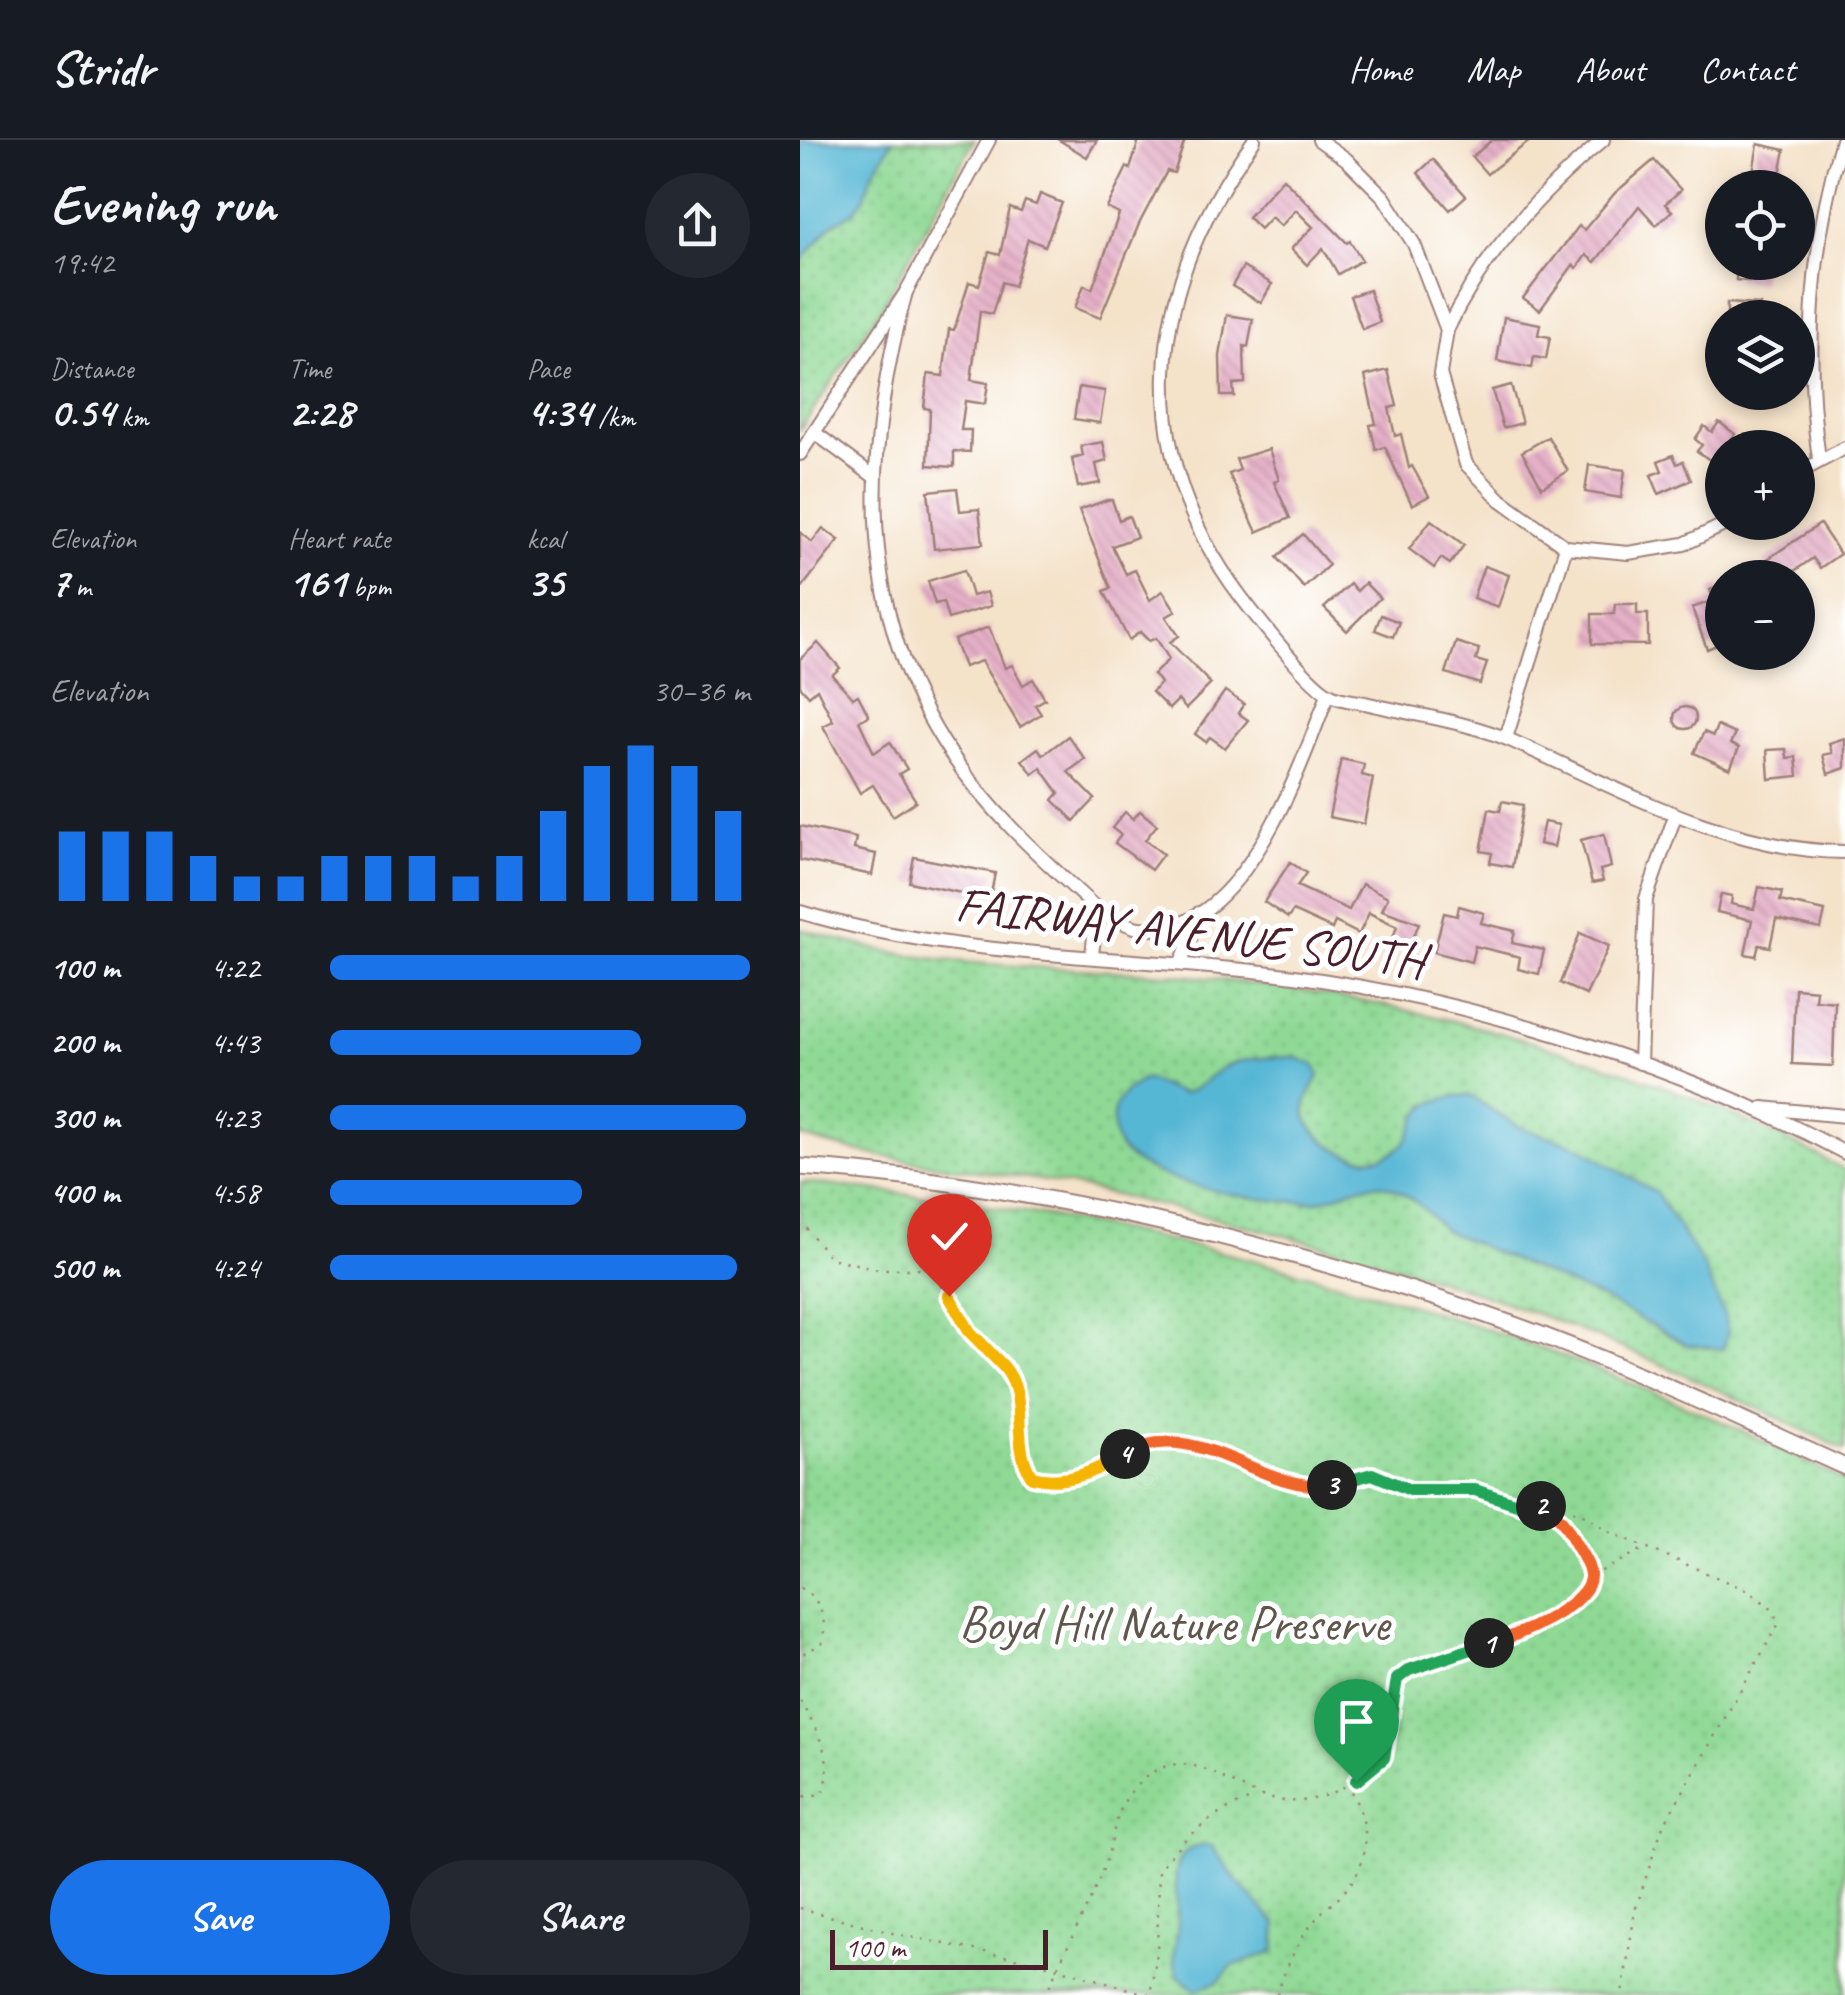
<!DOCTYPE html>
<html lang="en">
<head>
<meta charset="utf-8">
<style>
	:root { --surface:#171b24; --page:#242831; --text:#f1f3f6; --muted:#9ea1a6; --line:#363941; --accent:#1a73e8 }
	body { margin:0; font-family:Caveat,sans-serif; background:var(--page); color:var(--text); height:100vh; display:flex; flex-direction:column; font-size:38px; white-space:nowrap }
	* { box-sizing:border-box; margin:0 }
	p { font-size:32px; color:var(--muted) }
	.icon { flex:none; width:55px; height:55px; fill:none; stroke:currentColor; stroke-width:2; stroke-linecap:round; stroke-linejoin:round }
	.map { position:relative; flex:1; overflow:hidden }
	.panel { display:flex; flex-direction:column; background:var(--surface); width:800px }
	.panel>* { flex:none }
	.fabs { position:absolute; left:905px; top:30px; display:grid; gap:20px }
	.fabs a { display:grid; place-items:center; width:110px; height:110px; border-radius:50%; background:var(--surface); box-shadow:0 5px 15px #0003; font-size:50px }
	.scale { position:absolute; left:30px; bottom:25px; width:218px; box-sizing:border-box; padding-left:10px; border:5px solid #4a1f2b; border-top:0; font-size:28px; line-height:35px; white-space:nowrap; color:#4a1f2b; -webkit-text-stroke:8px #fff; paint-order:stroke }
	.pin { position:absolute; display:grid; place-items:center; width:85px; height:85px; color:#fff; margin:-102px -42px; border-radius:50% 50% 50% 0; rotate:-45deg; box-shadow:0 0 10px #0007 }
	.pin .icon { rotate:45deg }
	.km { position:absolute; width:50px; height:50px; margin:-25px; border-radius:50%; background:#222; color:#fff; font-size:28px; line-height:50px; text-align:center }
	.round { display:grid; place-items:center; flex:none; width:105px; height:105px; border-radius:52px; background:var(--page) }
	.overview { display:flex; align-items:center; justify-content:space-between; height:170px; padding:0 50px }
	h1 { font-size:55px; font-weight:700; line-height:75px }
	.stats { display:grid; grid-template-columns:repeat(3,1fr); gap:15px; height:170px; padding:10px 50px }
	.stats div { display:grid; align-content:center }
	.stats b { font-size:42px; font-weight:700 }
	.stats small { font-size:28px; font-weight:400 }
	.stats p { font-size:28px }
	.chart { height:280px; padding:20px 50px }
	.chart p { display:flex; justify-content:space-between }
	.chart svg { width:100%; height:180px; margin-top:10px; stroke:var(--accent); stroke-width:6 }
	.button { display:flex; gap:20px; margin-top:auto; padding:20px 50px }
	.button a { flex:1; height:115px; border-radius:60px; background:var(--accent); color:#fff; font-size:40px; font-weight:700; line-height:115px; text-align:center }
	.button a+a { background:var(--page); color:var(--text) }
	ul { padding:0 50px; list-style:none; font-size:32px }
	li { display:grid; grid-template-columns:160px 120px 1fr; align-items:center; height:75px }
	li i { height:25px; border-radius:12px; background:var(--accent) }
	header { display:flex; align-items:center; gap:60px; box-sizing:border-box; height:140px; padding:0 50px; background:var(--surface); border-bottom:2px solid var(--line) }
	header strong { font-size:48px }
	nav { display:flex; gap:55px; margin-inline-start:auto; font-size:35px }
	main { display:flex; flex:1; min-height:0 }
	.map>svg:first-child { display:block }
	.grass { fill:url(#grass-dots); stroke:#6c7c60; stroke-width:2.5 }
	.water { fill:#56b7d5; stroke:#506b80; stroke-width:2.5 }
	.building { fill:url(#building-back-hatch) }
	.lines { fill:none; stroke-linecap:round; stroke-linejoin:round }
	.minor-casing { stroke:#9f807a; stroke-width:16 }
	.tertiary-casing { stroke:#9f807a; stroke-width:19 }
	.path { stroke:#9f807a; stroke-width:2.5; stroke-dasharray:2.5 8; stroke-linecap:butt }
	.minor { stroke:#fff; stroke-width:12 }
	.tertiary { stroke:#fff; stroke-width:15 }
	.split-1-casing { stroke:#fff; stroke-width:20 }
	.split-2-casing { stroke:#fff; stroke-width:20 }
	.split-3-casing { stroke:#fff; stroke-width:20 }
	.split-4-casing { stroke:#fff; stroke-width:20 }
	.split-5-casing { stroke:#fff; stroke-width:20 }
	.split-6-casing { stroke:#fff; stroke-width:20 }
	.split-1 { stroke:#22a559; stroke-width:12 }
	.split-2 { stroke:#f0652b; stroke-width:12 }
	.split-3 { stroke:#22a559; stroke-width:12 }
	.split-4 { stroke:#f0652b; stroke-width:12 }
	.split-5 { stroke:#f5b400; stroke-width:12 }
	.split-6 { stroke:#f5b400; stroke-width:12 }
	.labels { text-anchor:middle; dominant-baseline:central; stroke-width:10; stroke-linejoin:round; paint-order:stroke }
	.street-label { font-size:50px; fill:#4a1f2b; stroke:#fff }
	.park-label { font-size:50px; fill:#5f574b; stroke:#fff }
</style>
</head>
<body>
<header>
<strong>Stridr</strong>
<nav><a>Home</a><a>Map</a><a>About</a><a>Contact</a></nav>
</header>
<main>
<section class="panel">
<div class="overview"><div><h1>Evening run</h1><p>19:42</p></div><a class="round"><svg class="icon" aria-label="share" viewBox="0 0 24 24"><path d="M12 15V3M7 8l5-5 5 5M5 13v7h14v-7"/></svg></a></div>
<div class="stats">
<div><p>Distance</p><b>0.54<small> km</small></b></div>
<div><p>Time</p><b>2:28</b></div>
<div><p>Pace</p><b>4:34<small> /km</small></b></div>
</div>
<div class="stats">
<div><p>Elevation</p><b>7<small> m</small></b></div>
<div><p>Heart rate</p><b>161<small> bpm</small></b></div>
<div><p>kcal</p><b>35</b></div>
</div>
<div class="chart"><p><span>Elevation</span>30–36 m</p>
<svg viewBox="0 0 160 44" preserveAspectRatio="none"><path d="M5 44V27M15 44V27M25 44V27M35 44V33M45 44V38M55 44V38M65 44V33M75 44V33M85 44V33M95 44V38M105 44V33M115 44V22M125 44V11M135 44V6M145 44V11M155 44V22"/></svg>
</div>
<ul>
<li><b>100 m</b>4:22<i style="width:100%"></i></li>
<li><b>200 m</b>4:43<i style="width:74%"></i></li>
<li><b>300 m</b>4:23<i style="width:99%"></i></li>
<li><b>400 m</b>4:58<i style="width:60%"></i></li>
<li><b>500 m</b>4:24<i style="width:97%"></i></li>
</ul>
<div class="button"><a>Save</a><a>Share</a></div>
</section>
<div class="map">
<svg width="1045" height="1855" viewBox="0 0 1045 1855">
	<defs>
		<pattern id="grass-dots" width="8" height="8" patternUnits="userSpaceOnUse" patternTransform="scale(2.5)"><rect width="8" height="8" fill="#8fd995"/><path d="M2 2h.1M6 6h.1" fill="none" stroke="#7dba81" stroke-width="1.8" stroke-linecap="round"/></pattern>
		<pattern id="building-back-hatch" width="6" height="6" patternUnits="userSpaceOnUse" patternTransform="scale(2.5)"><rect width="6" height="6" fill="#e5b0c8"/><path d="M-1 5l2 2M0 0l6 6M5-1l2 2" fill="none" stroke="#c697ac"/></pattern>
	</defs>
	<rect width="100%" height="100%" fill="#fff"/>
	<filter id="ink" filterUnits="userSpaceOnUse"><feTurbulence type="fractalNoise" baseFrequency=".01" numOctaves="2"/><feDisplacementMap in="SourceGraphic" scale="20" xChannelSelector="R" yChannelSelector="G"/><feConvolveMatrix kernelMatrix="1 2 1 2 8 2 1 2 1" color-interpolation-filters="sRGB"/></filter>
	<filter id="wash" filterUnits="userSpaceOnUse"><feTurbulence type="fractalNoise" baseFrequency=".0048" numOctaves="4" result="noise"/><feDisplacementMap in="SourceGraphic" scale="40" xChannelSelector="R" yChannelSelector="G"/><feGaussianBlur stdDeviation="2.25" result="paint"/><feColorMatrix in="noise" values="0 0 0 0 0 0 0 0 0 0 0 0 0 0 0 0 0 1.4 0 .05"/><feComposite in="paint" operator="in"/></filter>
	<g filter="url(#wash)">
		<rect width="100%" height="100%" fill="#f4e2c9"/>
		<g class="grass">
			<polygon points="0,0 174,0 82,167 0,290"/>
			<path d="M0,789c27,7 53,15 80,21 104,21 212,16 317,27 223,23 450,85 648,193v280c-145,-71 -292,-137 -447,-183 -99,-30 -201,-53 -301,-76 -98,-23 -202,-24 -297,-55z"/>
			<path d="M0,1042c363,36 720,132 1045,299v514h-1045z"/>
		</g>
		<g class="water">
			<polygon points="0,0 93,0 71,36 65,57 53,72 30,86 0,123"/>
			<path d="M494,917l21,8 4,11c-9,17 -21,32 -8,50 20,28 67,48 94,16 11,-12 8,-28 25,-38 12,-6 25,-8 38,-9l54,33 56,18 78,47 46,70 22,52 4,17 -5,17 -36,-4 -84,-46 -160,-69c-13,-17 -38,-41 -60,-45 -22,-4 -46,13 -67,16 -46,5 -158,-16 -192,-48 -10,-10 -11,-22 -11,-35 0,-18 17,-32 32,-39l37,15c16,-5 21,-12 33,-21 23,-17 52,-15 79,-16z"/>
			<path d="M412,1706l25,36 40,42 -2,27 -43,15 -14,16 -22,8 -17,-13 -5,-14c-1,-14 4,-26 4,-39 0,-31 -15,-82 34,-78z"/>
		</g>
		<g id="blocks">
			<g class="building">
				<polygon points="259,0 297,0 287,17"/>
				<polygon points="339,0 385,0 374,33 367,31 339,84 300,178 275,168 284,145 292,149 302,122 319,74 307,68 327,27 330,29"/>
				<polygon points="692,0 731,0 687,34 672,17"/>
				<polygon points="958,4 985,10 977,48 950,48"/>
				<polygon points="633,19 666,56 650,70 618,33"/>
				<polygon points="854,20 881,50 865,64 872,71 856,85 839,66 795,122 786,115 777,128 773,125 740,170 723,158 779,86 784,90 815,53"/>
				<polygon points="483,38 547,103 550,101 562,120 538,134 523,108 507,125 491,109 513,87 496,70 481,86 471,77 460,89 448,77"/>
				<polygon points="240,54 262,63 245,106 228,99 214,146 202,142 192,174 180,171 171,240 188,243 185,264 165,261 161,290 171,290 170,312 154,311 154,327 128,325 130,269 124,268 128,234 143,236 149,189 154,190 169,142 179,145 189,112 200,115 210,68 221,72 225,61 236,65"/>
				<polygon points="937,122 963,122 961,142 936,140"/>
				<polygon points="443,127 472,144 461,163 432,146"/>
				<polygon points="569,150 580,182 562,189 550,156"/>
				<polygon points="927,163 960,165 959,178 927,178"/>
				<polygon points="427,175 453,179 448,207 444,206 445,243 433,244 434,256 421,256 420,216"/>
				<polygon points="704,177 740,184 738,195 750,197 746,219 734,217 732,228 697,221"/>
				<polygon points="588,230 597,266 589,268 595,296 601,294 609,328 612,326 629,356 612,365 585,307 576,310 570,285 576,284 565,236"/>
				<polygon points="711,245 722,283 703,288 692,250"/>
				<polygon points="279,247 305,251 300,283 274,279"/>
				<polygon points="919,282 935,294 914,323 897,311 902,305 895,299 904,286 912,292"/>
				<polygon points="748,297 768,331 742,347 722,312"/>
				<polygon points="303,302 307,321 296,324 300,343 278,347 272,319 283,316 281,306"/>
				<polygon points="469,309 479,340 474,342 490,378 457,392 429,334 440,330 436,319"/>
				<polygon points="873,315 877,324 883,321 891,340 859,354 851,335 862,331 858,321"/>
				<polygon points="789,325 825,330 821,358 785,352"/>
				<polygon points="157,348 160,371 179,369 183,404 134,409 128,351"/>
				<polygon points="307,360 312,360 319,380 329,376 337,397 312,406 326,434 335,430 350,460 363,451 376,471 366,477 379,496 370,502 411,544 386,569 378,560 369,569 352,552 361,543 353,535 369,519 356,498 349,501 340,492 329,500 304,451 311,448 279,370"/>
				<polygon points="631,380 664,405 650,424 641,418 634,428 609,409"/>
				<polygon points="1020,384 1040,414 1020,428 1013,418 993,432 996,438 958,438 969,430 963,422"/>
				<polygon points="23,388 39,400 0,450 0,392 12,402"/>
				<polygon points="503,394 529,425 504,448 477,417"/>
				<polygon points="684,426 709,435 698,467 673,458"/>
				<polygon points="164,430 172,456 187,452 191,466 148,479 143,462 135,464 128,441"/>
				<polygon points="565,443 580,458 547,491 524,468 550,444 557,451"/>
				<polygon points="922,445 922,503 907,509 892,468 914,460 910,450"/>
				<polygon points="815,464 837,464 837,474 848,474 848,505 792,504 792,474 814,474"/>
				<polygon points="581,475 599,482 593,497 575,490"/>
				<polygon points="189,487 205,528 212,525 223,545 233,539 245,559 235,565 241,574 220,587 181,521 164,527 154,500"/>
				<polygon points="656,502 679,509 676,520 687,523 680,544 646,533"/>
				<polygon points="18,503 40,528 32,535 53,558 58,555 69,576 59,581 74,613 90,602 107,629 99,634 116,661 93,676 73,645 60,653 23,586 33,581 17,549 9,556 0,546 0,519"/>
				<polygon points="425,551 444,564 438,573 448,580 425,608 410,597 406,602 395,594"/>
				<circle cx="885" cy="578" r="11"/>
				<polygon points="917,586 935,594 930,604 939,608 930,629 894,613 904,592 913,596"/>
				<polygon points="268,596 285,619 268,632 295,659 274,681 253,660 259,653 241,628 233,634 222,620 238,608 243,615"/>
				<polygon points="1045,598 1045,628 1028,634 1023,615 1032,613 1029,603"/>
				<polygon points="986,609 987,618 996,617 998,636 969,639 967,610"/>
				<polygon points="541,619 564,624 562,635 573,638 564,684 529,677"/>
				<polygon points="702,661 723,665 712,727 690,723 692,713 681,711 689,669 700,671"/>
				<polygon points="340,671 357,685 345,700 363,714 351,730 315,703 321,695 312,688 325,672 333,679"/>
				<polygon points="744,682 759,685 754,707 739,704"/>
				<polygon points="0,686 56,698 54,709 76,714 72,735 0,720"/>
				<polygon points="804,694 811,727 800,730 803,741 792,743 781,700"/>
				<polygon points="114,717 195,733 190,759 109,742"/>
				<polygon points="490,722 506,733 497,746 549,770 562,744 588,757 582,770 619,783 611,804 593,798 597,786 569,773 559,794 535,782 532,789 493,771 488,778 464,762"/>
				<polygon points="959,747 982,752 980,761 1025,771 1021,789 976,779 970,807 959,805 956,816 945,814 952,780 917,772 921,754 932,756 931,764 954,769"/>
				<polygon points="659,766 684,773 681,783 715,791 712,803 744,810 739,834 718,829 720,817 675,806 671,822 634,812 644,773 657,776"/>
				<polygon points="780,793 809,806 786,855 760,843"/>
				<polygon points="995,848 1016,850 1015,860 1035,862 1033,926 992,924"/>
			</g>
		</g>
	</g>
	<g filter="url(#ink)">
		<use href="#blocks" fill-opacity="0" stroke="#9f807a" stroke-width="2.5"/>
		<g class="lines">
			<g class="minor-casing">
				<g id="minor">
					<path d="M454,0c-111,154 -126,318 -2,471 15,19 58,73 77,83 9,6 25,7 36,9 47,12 102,18 147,38 106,47 215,110 333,111"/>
					<polyline points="519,0 546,19 584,57 614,104 647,190 640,234 666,324 701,360 766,407 828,413 884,404 930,382"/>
					<path d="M106,152c-43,159 -51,319 45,462 40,60 94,107 146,155l-5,46"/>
					<path d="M647,190c36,-76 92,-136 156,-190"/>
					<polyline points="15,293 72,335"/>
					<polyline points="0,314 106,152 189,0"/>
					<path d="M1019,319c-15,-105 -8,-217 23,-319"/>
					<polyline points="998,333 1045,308"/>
					<polyline points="706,598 766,407"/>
					<path d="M297,769c13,6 29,17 42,19 102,15 161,-160 189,-234"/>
					<path d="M0,772c149,45 309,43 463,60 191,22 413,90 582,181"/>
					<polyline points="381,824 399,773"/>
					<polyline points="840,923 846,759 875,676"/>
					<polyline points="963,968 1045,976"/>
				</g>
			</g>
			<g class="tertiary-casing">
				<path id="tertiary" d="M0,1027c226,16 475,74 689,149 122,42 238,98 356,151"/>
			</g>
			<g class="path">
				<path d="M0,1080l30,38 48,11h49l9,8 34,55 45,52 6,64 11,29 14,4 37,-5 55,-30 31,-5 147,46 56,-13 39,16h64l54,17 14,-1c20,9 27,27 37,46 5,9 11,19 10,28 -7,43 -144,77 -181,89l-12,10c-13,25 2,57 -15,81 -11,15 -28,22 -44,30 -89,43 -125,-53 -185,-18 -10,6 -21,17 -27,27 -12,19 -13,43 -21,65 -16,45 -42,86 -59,131"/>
				<polyline points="752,1370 778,1371 810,1392 951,1452 974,1471 978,1485 862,1688 835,1771 822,1855"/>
				<polyline points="792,1436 847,1407"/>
				<path d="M0,1448c21,9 28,35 22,56l-22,11"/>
				<path d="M0,1561c15,26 38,63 22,93l-22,3"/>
				<path d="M0,1768l96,26 152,31 102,30 7,-42 2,-82c22,-35 57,-59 94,-73"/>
				<path d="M477,1855c8,-27 21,-54 38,-75 8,-11 20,-17 28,-27 30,-34 28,-69 5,-106"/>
			</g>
			<use href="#minor" class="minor"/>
			<use href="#tertiary" class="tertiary"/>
		</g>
	</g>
	<g class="lines" filter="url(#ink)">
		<g class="split-1-casing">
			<polyline id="split-1" points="556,1641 584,1618 597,1539 609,1530 689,1503"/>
		</g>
		<g class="split-2-casing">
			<path id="split-2" d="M689,1503c25,-4 103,-39 101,-68 -1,-12 -11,-25 -17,-36 -8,-15 -15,-27 -32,-33"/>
		</g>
		<g class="split-3-casing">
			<polyline id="split-3" points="532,1345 572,1334 610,1350 675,1350 729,1368 741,1366"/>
		</g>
		<g class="split-4-casing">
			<path id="split-4" d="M325,1314c69,-41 136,40 207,31"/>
		</g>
		<g class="split-5-casing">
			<path id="split-5" d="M203,1226c28,31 6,76 29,111 35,9 64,-6 93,-23"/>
		</g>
		<g class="split-6-casing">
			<polyline id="split-6" points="149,1156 170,1192 203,1226"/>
		</g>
		<use href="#split-1" class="split-1"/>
		<use href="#split-2" class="split-2"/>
		<use href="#split-3" class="split-3"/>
		<use href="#split-4" class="split-4"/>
		<use href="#split-5" class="split-5"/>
		<use href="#split-6" class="split-6"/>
	</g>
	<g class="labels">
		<g class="street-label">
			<text transform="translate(390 792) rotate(7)">FAIRWAY AVENUE SOUTH</text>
		</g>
		<g class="park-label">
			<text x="374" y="1483">Boyd Hill Nature Preserve</text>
		</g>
	</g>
</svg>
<div class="fabs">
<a><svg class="icon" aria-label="locate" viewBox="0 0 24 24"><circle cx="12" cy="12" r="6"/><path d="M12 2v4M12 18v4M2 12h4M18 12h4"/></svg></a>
<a><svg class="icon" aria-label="layers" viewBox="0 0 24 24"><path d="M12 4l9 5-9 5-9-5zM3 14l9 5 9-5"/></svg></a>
<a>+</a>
<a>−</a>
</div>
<div class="scale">100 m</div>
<div class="pin" style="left:556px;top:1641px;background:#1e9e55"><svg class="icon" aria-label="arrive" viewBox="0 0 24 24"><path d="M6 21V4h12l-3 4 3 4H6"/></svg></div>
<div class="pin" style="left:149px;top:1156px;background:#d93025"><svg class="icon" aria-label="check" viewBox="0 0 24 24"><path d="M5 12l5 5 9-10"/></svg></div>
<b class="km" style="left:689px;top:1503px">1</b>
<b class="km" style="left:741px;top:1366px">2</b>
<b class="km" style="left:532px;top:1345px">3</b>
<b class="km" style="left:325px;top:1314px">4</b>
</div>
</main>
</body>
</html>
